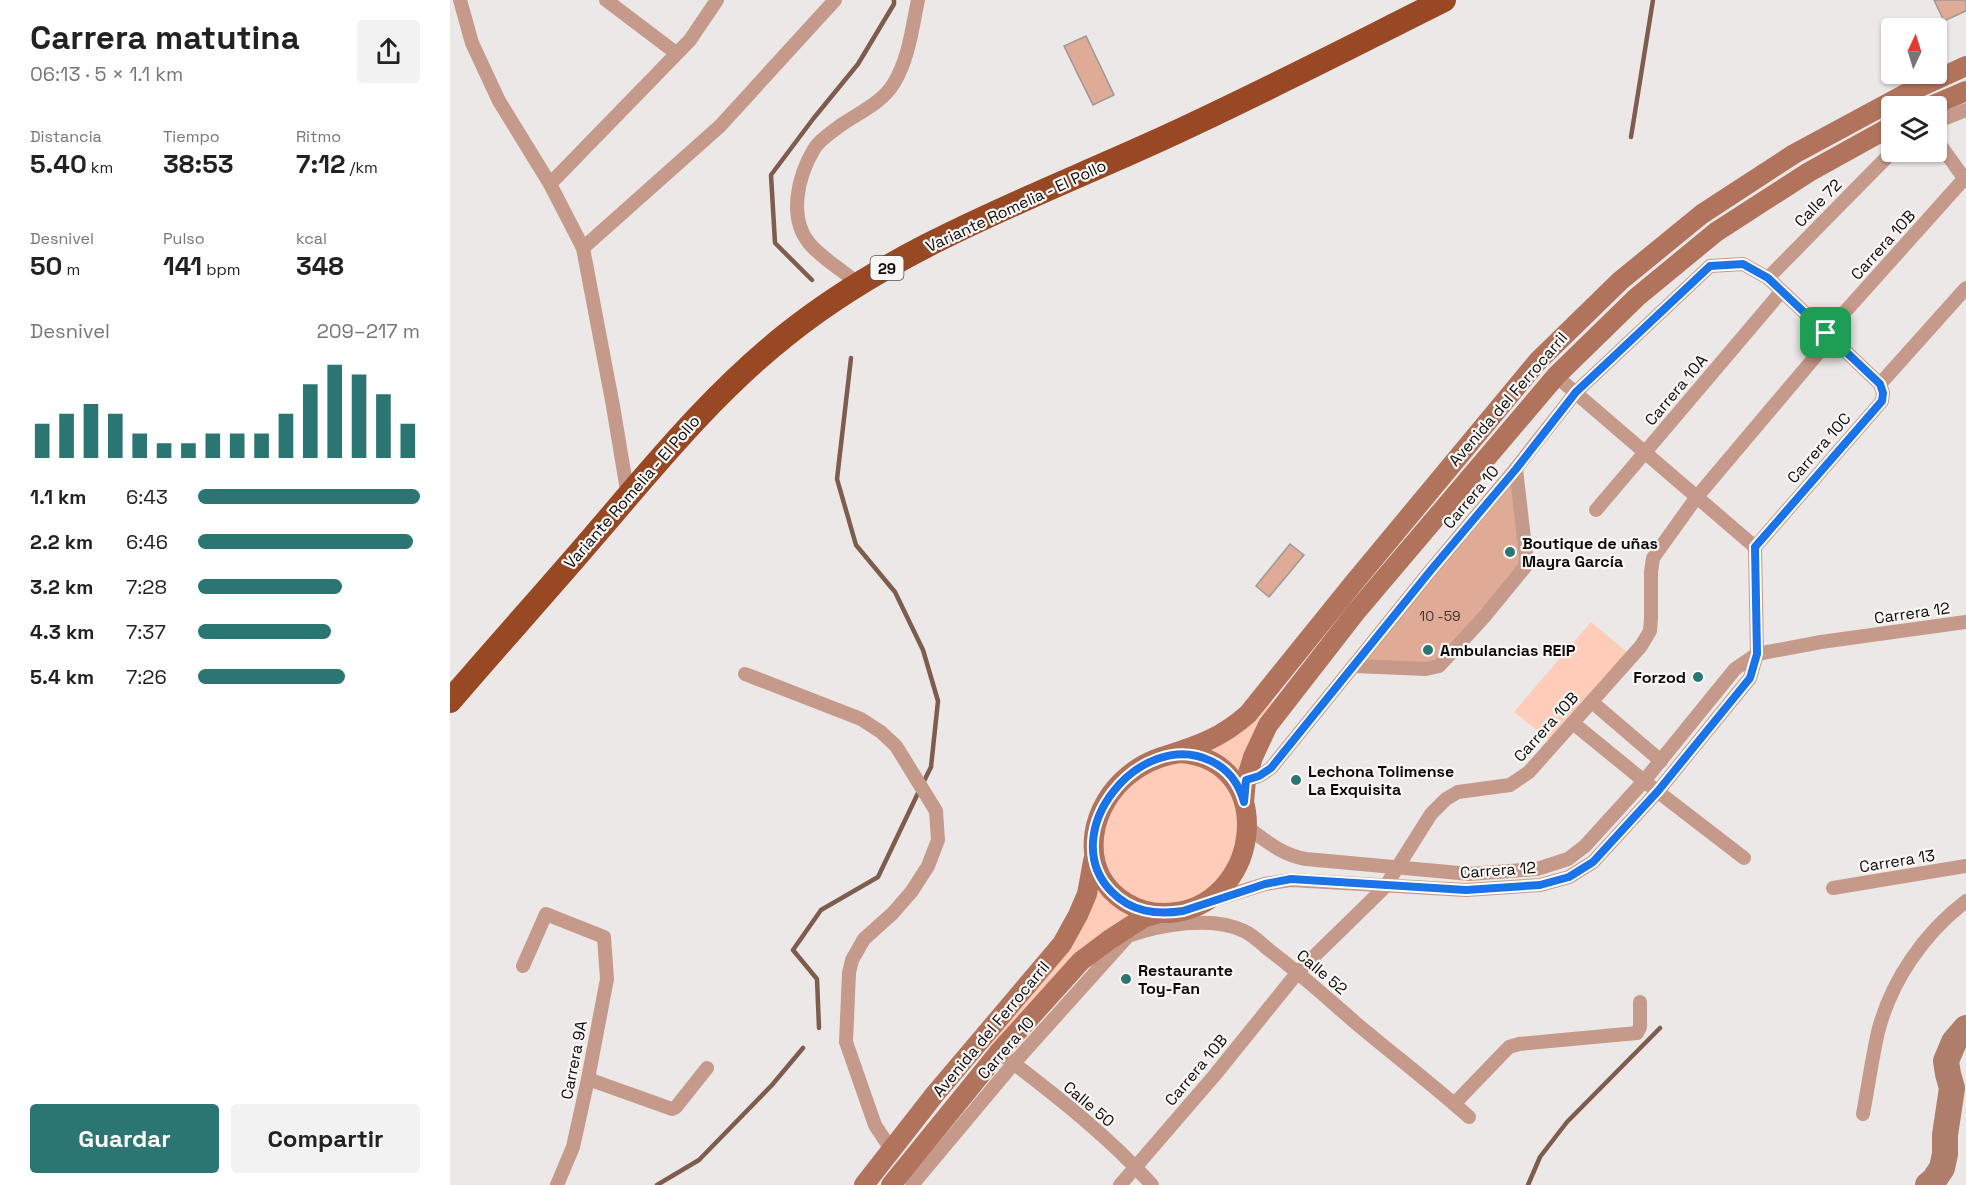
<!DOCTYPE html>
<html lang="es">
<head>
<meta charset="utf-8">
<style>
	:root { --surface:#fff; --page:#f2f2f2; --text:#222; --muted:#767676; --accent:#2b7573 }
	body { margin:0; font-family:"Space Grotesk",sans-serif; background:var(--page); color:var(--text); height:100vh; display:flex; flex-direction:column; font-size:22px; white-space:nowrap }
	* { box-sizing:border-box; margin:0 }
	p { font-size:20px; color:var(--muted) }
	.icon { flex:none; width:33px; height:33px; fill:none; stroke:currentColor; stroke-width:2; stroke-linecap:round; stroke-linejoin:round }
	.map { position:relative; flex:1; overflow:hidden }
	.side { display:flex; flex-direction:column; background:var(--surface); width:450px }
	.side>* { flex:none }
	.needle { width:39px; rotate:4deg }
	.fabs { position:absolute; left:1431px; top:18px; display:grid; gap:12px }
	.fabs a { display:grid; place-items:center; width:66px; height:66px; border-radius:6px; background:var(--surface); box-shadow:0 2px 4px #0004; font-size:30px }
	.pin { position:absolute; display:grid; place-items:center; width:51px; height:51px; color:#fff; margin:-26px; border-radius:12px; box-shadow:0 3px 9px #0006 }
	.round { display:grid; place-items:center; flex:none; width:63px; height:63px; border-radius:6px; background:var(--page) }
	.head { display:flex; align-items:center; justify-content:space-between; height:102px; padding:0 30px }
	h1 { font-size:33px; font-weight:800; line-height:45px }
	.metrics { display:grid; grid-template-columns:repeat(3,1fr); gap:9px; height:102px; padding:6px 30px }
	.metrics div { display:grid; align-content:center }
	.metrics b { font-size:26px; font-weight:800 }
	.metrics small { font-size:16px; font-weight:400 }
	.metrics p { font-size:16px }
	.chart { height:168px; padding:12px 30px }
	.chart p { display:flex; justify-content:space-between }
	.chart svg { width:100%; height:108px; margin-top:6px; stroke:var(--accent); stroke-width:6 }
	.primary-button { display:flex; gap:12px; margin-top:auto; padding:12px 30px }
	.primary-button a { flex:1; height:69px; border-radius:6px; background:var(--accent); color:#fff; font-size:24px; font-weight:800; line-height:69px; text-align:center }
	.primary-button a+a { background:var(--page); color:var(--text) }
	ul { padding:0 30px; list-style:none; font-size:20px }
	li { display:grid; grid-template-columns:96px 72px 1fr; align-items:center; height:45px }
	li i { height:15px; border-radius:8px; background:var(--accent) }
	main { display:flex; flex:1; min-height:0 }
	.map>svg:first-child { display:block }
	.green { fill:#feccb9 }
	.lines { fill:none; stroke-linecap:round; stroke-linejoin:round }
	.stream { stroke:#7e5c4e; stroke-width:4.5 }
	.river { stroke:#af7e6b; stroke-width:26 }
	.building { fill:#dfab97; stroke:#9d9998; stroke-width:1.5 }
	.minor { stroke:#c69a8a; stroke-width:14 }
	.secondary { stroke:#b1735b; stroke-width:20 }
	.trunk { stroke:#994824; stroke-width:24 }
	.route-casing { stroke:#fff; stroke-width:12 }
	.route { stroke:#1a73e8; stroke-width:8 }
	.poi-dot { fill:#2b7573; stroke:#faf6f4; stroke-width:2 }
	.labels { text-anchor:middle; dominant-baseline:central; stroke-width:4.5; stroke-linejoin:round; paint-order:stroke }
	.number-label { font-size:14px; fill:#41332e }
	.shield { fill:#faf6f4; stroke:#535251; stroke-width:1.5 }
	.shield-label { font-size:15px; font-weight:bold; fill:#0c0b0b }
	.street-label { font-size:16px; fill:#0c0b0b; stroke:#faf6f4 }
	.poi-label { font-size:16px; font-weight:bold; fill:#0c0b0b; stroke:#faf6f4; text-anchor:start }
</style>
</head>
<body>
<main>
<section class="side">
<div class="head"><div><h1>Carrera matutina</h1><p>06:13 · 5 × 1.1 km</p></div><a class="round"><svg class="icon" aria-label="share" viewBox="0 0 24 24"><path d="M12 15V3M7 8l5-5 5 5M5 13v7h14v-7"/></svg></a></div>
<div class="metrics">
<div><p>Distancia</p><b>5.40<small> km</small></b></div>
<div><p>Tiempo</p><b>38:53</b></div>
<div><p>Ritmo</p><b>7:12<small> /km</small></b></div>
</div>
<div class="metrics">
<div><p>Desnivel</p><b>50<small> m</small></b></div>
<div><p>Pulso</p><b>141<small> bpm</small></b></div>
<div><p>kcal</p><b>348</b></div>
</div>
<div class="chart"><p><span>Desnivel</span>209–217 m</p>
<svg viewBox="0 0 160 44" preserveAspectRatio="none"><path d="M5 44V30M15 44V26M25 44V22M35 44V26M45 44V34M55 44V38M65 44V38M75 44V34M85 44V34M95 44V34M105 44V26M115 44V14M125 44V6M135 44V10M145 44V18M155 44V30"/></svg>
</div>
<ul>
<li><b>1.1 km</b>6:43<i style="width:100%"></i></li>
<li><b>2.2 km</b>6:46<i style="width:97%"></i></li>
<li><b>3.2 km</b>7:28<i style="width:65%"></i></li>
<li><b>4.3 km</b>7:37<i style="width:60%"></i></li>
<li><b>5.4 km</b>7:26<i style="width:66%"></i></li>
</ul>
<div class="primary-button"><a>Guardar</a><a>Compartir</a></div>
</section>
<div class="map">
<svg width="1516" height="1185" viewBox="0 0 1516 1185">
	<rect width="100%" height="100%" fill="#ece8e7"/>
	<g class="green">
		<polygon points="1141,622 1182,656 1104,744 1064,712"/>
		<polygon points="815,696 830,708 818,725 780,878 659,940 549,1052 531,1042 612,944 652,809 718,755"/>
	</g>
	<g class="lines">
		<g class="stream">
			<polyline points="1181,137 1203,0"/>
			<polyline points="362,280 325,243 321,175 363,119 408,64 444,4 444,0"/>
			<polyline points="401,358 387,479 406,545 445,592 473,650 488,701 481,767 473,783"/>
			<polyline points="369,1028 367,979 343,950 371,910 428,877 469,791"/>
			<polyline points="207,1185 249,1160 322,1085 353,1048"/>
			<polyline points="1078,1185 1090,1157 1117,1122 1210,1028"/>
		</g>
		<polyline class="river" points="1478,1185 1484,1180 1492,1168 1495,1154 1495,1135 1502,1088 1498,1074 1496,1061 1504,1042 1516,1028"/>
	</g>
	<g class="building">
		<polygon points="1484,0 1516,0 1516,11 1494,21"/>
		<polygon points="636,36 664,95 643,105 614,46"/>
		<polygon points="1063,472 1075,567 989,666 908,667"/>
		<polygon points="840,544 854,555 819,597 806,586"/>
	</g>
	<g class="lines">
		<g class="minor">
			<polyline points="10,0 22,43 49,101 100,184 133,248 163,406 178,496"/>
			<polyline points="156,0 226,53"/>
			<polyline points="1486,122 1516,110"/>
			<polyline points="1486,139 1516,181"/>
			<polyline points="100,184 240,40 267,0"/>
			<polyline points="133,248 270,126 385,0"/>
			<polyline points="1318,278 1442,152"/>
			<path d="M408,284c-15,-14 -36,-25 -49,-41 -21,-26 -11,-67 5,-94 6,-10 18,-17 27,-24 19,-13 41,-22 53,-42 15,-25 18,-55 24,-83"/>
			<polyline points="1376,333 1514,179"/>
			<polyline points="1106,376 1305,547"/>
			<polyline points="1430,384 1516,288"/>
			<polyline points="1146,510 1331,292"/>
			<polyline points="904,666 976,669 989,666 1034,617 1075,567 1076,556 1066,469"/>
			<polyline points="295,674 411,719 431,732 446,746 486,811 488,840 478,866 462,891 443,913 414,939 402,960 399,973 396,1042 425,1125 442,1151"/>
			<polyline points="1142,702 1211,761"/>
			<polyline points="1123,723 1194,781 1294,858"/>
			<path d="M797,827c19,14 35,28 59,32l164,15 67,-5 31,-10 17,-13 59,-65 91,-112 22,-15 64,-12 145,-20"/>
			<polyline points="1383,888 1516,866"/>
			<polyline points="760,901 815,884 841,880 1016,890 1090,885 1119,877 1143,862 1208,791 1300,678 1307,654 1305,547 1432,401 1433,393 1430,384 1318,278 1293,264 1260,266 1126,392 1063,472 981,570 821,768 809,776 796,780"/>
			<polyline points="73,966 96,914 154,937 157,979 138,1079 123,1147 107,1185"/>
			<path d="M558,1059c50,38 102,79 144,126"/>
			<polyline points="138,1079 222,1109 226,1107 257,1068"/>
			<polyline points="1004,1104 1059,1047 1069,1044 1187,1033 1190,1027 1190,1002"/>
			<path d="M1413,1114c5,-27 9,-55 15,-82 13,-51 46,-99 88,-131"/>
			<path d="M462,1185l102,-122 114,-127c32,-11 84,-21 116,-5 9,4 18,13 25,19 31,23 59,49 88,74 37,31 76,61 112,93"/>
			<polyline points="670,1185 764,1076 848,972 935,887 981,814 996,799 1008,792 1060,785 1079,772 1191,646 1200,631 1201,618 1201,572 1203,558 1246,498 1381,338"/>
		</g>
		<g class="secondary">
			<polyline points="1481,106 1516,91"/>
			<path d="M730,753c97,7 82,146 -3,159 -19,3 -36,0 -52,-10 -45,-29 -38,-88 -2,-122 16,-15 35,-24 57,-27z"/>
			<path d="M718,755c32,-10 54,-18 80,-41l104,-129 186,-224 82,-80 82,-67 92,-60 113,-61 59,-27"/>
			<polyline points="794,802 796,780 803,757 818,725 905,613 1106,376 1187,297 1266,232 1359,172 1442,126"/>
			<polyline points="414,1185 485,1094 612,944 628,915 637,894 643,861"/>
			<polyline points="441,1185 549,1052 631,961 659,940 693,918 706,914"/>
		</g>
		<path class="trunk" d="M0,701c47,-55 96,-109 143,-164 61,-71 119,-143 193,-202 107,-86 238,-134 362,-190 100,-45 198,-96 296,-145"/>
	</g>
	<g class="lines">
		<g class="route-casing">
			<path id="route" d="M1293,264l25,14 112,106 3,9 -1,8 -127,146 2,107 -7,24 -92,113 -65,71 -24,15 -29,8 -74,5 -175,-11 -26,5 -82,27c-27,4 -52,1 -72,-20 -56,-58 29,-164 100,-130 17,8 28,23 33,41l2,-22 13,-4 12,-8 160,-198 85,-101 60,-77 134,-126z"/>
		</g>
		<use href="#route" class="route"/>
	</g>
	<g class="poi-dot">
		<circle cx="1060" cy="552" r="6"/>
		<circle cx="978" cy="650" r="6"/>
		<circle cx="1248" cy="677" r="6"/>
		<circle cx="846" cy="780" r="6"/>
		<circle cx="676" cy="979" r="6"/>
	</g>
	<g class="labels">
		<g class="number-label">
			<text x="990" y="616">10 -59</text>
		</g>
		<rect class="shield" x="420.5" y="256" width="33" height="24" rx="4.5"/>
		<g class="shield-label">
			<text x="437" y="268">29</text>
		</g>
		<g class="street-label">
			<text transform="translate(1368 203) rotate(-46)">Calle 72</text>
			<text transform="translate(566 206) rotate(-25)">Variante Romelia - El Pollo</text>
			<text transform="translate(1433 245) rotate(-48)">Carrera 10B</text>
			<text transform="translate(1226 390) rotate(-50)">Carrera 10A</text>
			<text transform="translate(1058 399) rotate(-49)">Avenida del Ferrocarril</text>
			<text transform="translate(1369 448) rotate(-49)">Carrera 10C</text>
			<text transform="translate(182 492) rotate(-49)">Variante Romelia - El Pollo</text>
			<text transform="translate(1021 497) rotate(-50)">Carrera 10</text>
			<text transform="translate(1462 613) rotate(-8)">Carrera 12</text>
			<text transform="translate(1096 727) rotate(-48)">Carrera 10B</text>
			<text transform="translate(1447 861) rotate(-9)">Carrera 13</text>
			<text transform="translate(1048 870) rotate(-4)">Carrera 12</text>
			<text transform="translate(872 972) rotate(40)">Calle 52</text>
			<text transform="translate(541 1029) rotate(-50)">Avenida del Ferrocarril</text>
			<text transform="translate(556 1048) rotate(-49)">Carrera 10</text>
			<text transform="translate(124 1060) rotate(-79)">Carrera 9A</text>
			<text transform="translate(746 1070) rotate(-50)">Carrera 10B</text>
			<text transform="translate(639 1104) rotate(40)">Calle 50</text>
		</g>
		<g class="poi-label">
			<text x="1072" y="543">Boutique de uñas<tspan x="1072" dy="18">Mayra García</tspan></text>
			<text x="990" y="650">Ambulancias REIP</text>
			<text x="1236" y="677" text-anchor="end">Forzod</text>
			<text x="858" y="771">Lechona Tolimense<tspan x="858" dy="18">La Exquisita</tspan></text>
			<text x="688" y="970">Restaurante<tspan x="688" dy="18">Toy-Fan</tspan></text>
		</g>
	</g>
</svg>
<div class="fabs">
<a><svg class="needle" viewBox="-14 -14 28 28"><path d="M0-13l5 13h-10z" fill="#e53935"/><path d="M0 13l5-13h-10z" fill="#767676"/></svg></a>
<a><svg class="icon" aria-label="layers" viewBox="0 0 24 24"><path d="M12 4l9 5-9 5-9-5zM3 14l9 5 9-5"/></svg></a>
</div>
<div class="pin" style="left:1376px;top:333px;background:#1e9e55"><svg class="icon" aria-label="arrive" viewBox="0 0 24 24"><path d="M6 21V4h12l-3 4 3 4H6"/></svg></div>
</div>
</main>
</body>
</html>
